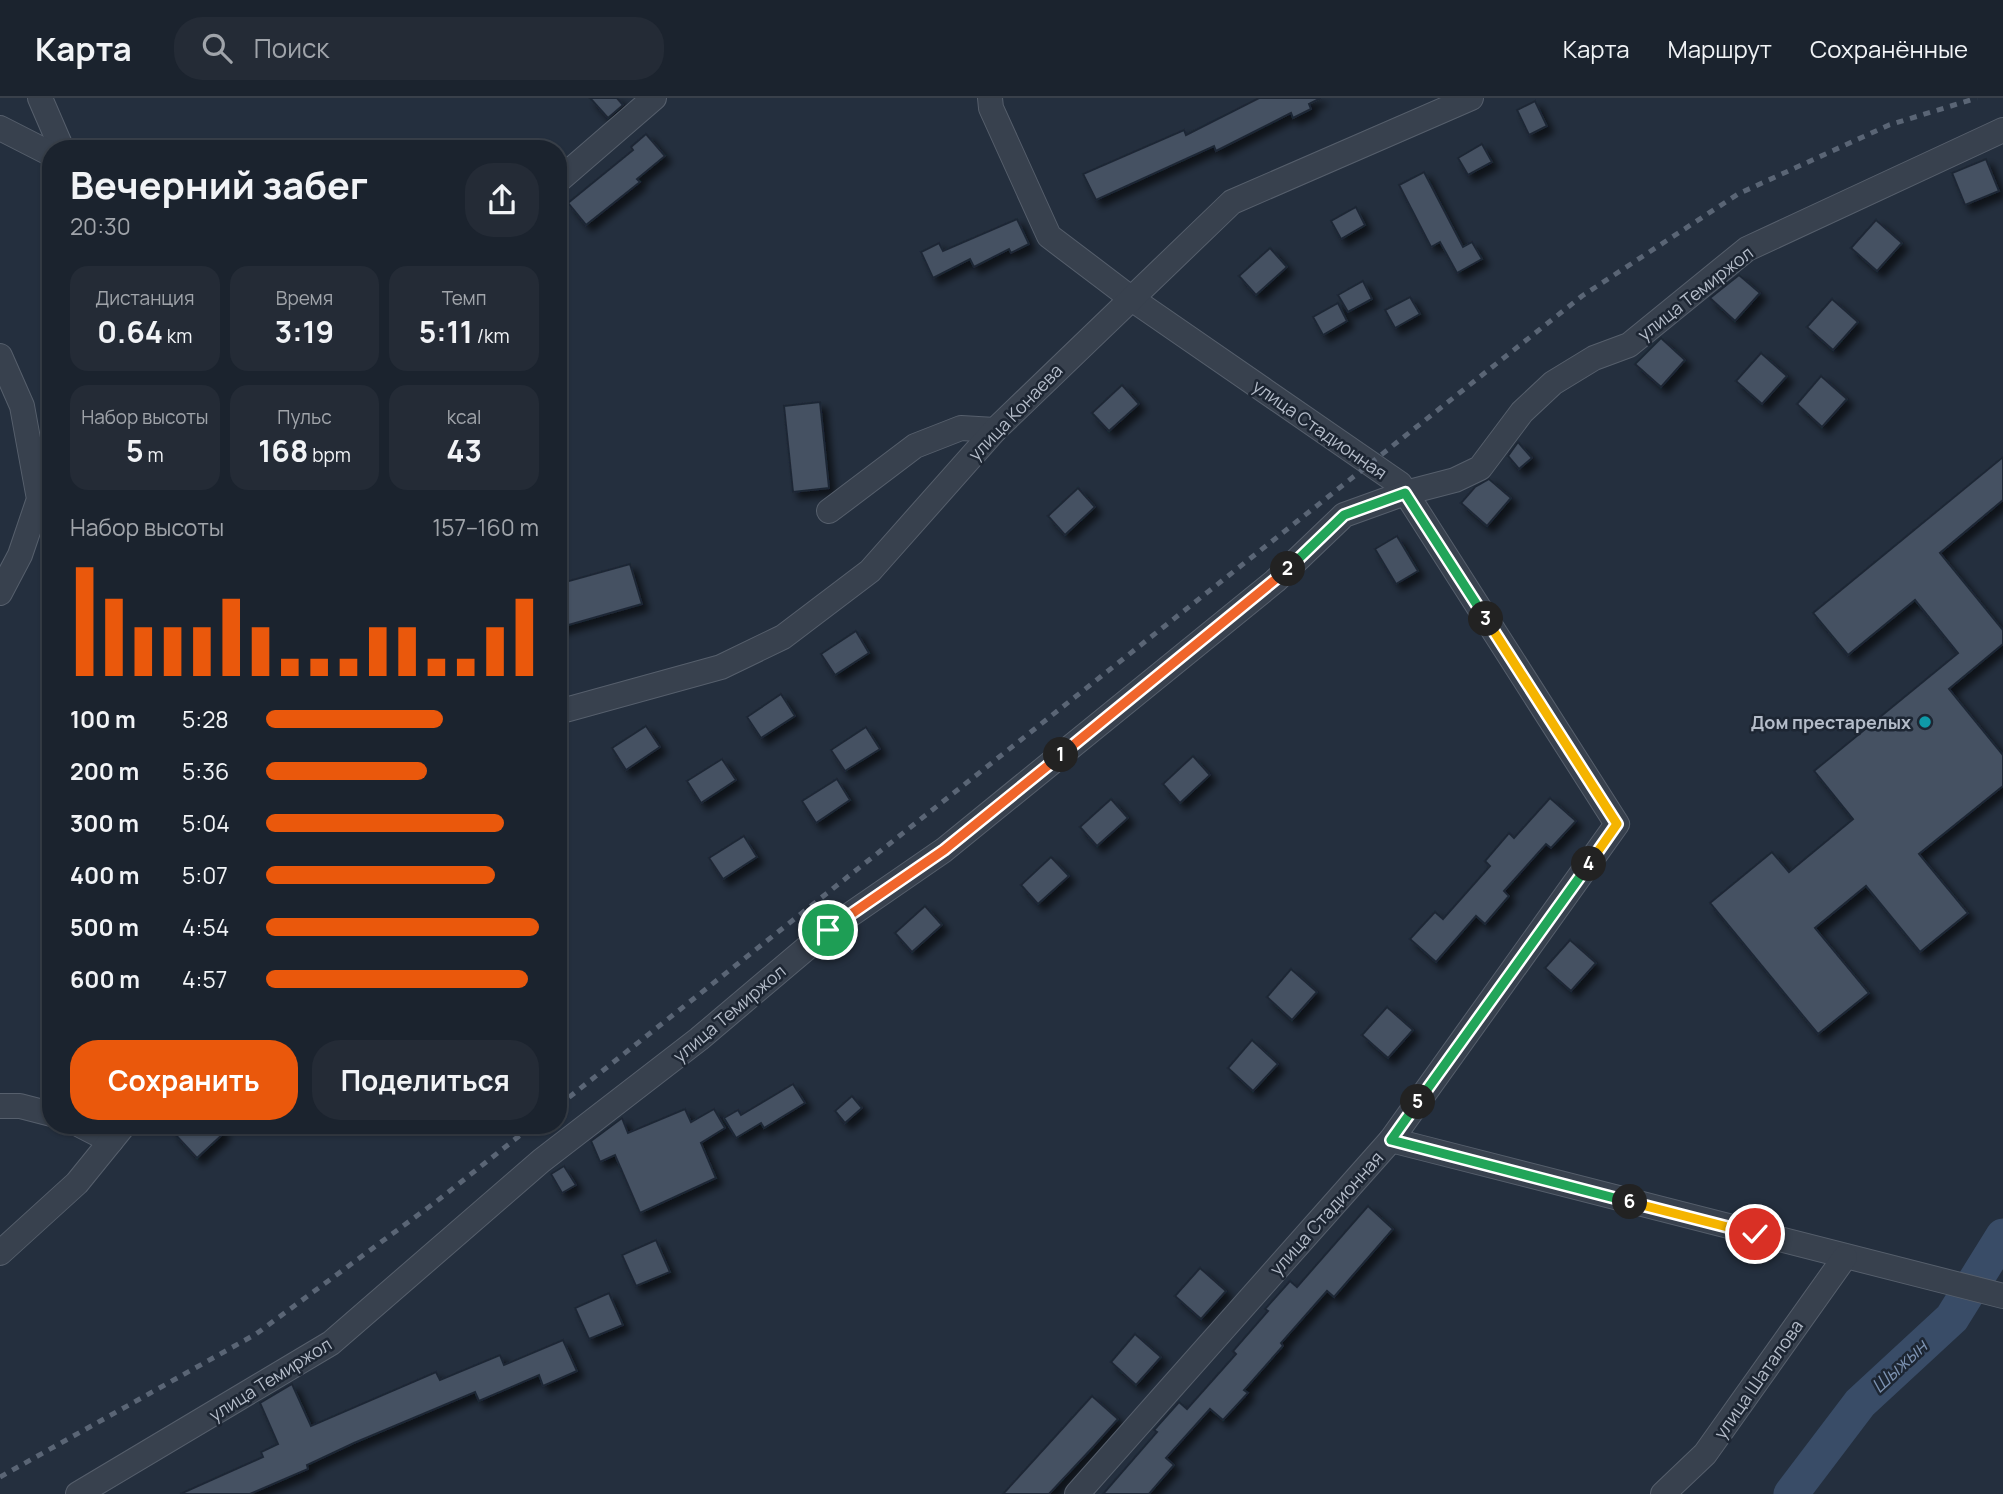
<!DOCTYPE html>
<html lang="ru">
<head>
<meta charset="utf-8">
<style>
	:root { --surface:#1b232e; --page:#242b36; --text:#f1f3f6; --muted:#a0a4aa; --line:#39404a; --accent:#ea580c }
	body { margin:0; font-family:Manrope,sans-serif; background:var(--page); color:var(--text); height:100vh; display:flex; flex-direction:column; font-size:26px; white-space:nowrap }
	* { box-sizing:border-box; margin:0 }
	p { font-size:23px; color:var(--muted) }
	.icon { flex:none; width:38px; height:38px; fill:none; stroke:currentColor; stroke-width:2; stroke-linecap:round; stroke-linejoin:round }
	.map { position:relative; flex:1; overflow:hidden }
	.details { position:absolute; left:42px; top:42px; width:525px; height:994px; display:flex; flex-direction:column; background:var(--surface); border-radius:28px; box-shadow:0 2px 5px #0004,0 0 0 2px var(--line) }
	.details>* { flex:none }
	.pin { position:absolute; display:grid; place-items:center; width:60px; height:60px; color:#fff; margin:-30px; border:4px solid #fff; border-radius:50%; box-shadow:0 2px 7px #0007 }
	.km { position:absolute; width:35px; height:35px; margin:-18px; border-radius:50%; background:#222; color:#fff; font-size:19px; line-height:35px; text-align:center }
	.round { display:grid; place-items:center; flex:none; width:74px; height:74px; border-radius:28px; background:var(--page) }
	.headline { display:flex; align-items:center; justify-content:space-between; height:119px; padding:0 28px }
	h1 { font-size:38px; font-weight:700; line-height:52px }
	.figures { display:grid; grid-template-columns:repeat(3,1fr); gap:10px; height:119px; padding:7px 28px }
	.figures div { display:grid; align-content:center; border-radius:18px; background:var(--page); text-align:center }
	.figures b { font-size:30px; font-weight:700 }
	.figures small { font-size:19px; font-weight:400 }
	.figures p { font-size:19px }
	.chart { height:196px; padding:14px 28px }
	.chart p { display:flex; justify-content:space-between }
	.chart svg { width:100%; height:126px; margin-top:7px; stroke:var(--accent); stroke-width:6 }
	.cta { display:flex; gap:14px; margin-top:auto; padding:14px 28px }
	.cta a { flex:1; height:80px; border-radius:28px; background:var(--accent); color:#fff; font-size:28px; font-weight:700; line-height:80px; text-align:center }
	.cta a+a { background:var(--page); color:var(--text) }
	ul { padding:0 28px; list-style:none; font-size:23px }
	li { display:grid; grid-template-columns:112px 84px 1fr; align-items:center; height:52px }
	li i { height:18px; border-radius:9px; background:var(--accent) }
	header { display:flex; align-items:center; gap:42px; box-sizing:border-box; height:98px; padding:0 35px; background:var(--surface); border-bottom:2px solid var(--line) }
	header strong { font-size:33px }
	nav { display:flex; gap:38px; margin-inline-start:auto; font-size:24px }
	.search { width:490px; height:63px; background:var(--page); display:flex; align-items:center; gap:18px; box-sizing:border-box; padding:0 24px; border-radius:28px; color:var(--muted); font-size:26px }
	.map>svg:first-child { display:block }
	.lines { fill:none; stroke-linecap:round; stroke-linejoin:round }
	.river { stroke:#394c67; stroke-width:35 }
	.building { fill:#455162; stroke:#1f2835; stroke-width:2; filter:url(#shadow) }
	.minor-casing { stroke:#565f6c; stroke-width:26 }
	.minor { stroke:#38414e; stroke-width:24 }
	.rail { stroke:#5a6575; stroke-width:5; stroke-dasharray:7 7; stroke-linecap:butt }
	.split-1-casing { stroke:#fff; stroke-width:14 }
	.split-2-casing { stroke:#fff; stroke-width:14 }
	.split-3-casing { stroke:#fff; stroke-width:14 }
	.split-4-casing { stroke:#fff; stroke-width:14 }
	.split-5-casing { stroke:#fff; stroke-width:14 }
	.split-6-casing { stroke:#fff; stroke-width:14 }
	.split-7-casing { stroke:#fff; stroke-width:14 }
	.split-1 { stroke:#f0652b; stroke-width:9 }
	.split-2 { stroke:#f0652b; stroke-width:9 }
	.split-3 { stroke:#22a559; stroke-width:9 }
	.split-4 { stroke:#f5b400; stroke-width:9 }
	.split-5 { stroke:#22a559; stroke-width:9 }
	.split-6 { stroke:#22a559; stroke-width:9 }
	.split-7 { stroke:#f5b400; stroke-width:9 }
	.culture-dot { fill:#0f9aa8; stroke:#1d2633; stroke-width:2.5 }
	.labels { text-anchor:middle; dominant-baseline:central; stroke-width:5; stroke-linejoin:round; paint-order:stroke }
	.street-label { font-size:18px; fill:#b4bcc9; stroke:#1d2633 }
	.poi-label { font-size:18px; font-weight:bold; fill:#b4bcc9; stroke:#1d2633; text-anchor:end }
	.water-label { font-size:19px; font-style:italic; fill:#7c92b1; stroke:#1d2633 }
</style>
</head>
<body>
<header>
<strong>Карта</strong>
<div class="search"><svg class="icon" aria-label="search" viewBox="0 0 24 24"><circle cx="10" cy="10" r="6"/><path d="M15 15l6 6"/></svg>Поиск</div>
<nav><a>Карта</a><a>Маршрут</a><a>Сохранённые</a></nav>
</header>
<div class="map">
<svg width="2003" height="1396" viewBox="0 0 2003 1396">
	<defs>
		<filter id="shadow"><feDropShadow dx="6" dy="6" stdDeviation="3.5" flood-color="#0009"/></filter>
	</defs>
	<rect width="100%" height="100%" fill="#242f3e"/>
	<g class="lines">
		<polyline class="river" points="1791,1396 1860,1305 1952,1220 2003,1138"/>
	</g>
	<g class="building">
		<polygon points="590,0 617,0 623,7 608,20"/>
		<polygon points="1259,0 1321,0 1309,6 1311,11 1293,20 1291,15 1216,53 1214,48 1096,102 1083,76 1184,32 1186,37"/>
		<polygon points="1535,3 1547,28 1529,37 1517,12"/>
		<polygon points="646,36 665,58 637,81 640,84 586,127 568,105 633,52 631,49"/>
		<polygon points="1482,46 1492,64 1468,77 1458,60"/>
		<polygon points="1986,61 1999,93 1965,107 1952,75"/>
		<polygon points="1424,74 1463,149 1472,144 1482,161 1457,175 1440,144 1431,149 1399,87"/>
		<polygon points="1356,109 1365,127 1341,141 1331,123"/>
		<polygon points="1017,121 1029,146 1011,155 1009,151 974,169 970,161 933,180 921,154 939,145 943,153"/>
		<polygon points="1876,122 1902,145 1877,173 1851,150"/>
		<polygon points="1270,150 1287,169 1256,197 1239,178"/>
		<polygon points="1739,177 1760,195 1735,223 1710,200"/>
		<polygon points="1363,183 1372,201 1348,214 1338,197"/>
		<polygon points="1410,199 1420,216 1395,230 1385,212"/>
		<polygon points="1832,201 1858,224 1833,252 1807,229"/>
		<polygon points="1338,205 1347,223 1323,237 1313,219"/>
		<polygon points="1661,240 1685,262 1661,289 1635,266"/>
		<polygon points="1761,255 1787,278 1762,306 1736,283"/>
		<polygon points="1821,278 1847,301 1822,329 1797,306"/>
		<polygon points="1122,287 1139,306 1109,333 1092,315"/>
		<polygon points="820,304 829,390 793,394 784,308"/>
		<polygon points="1518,344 1532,360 1519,371 1508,358"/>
		<polygon points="2003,359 2003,402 1940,455 2003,532 2003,546 1949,591 2003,657 2003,688 1919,756 1968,815 1920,854 1866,788 1815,830 1869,895 1818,936 1710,805 1772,754 1789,774 1853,721 1814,673 1958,555 1915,502 1848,557 1813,515"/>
		<polygon points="1489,381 1511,400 1487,428 1461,405 1475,389"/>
		<polygon points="1078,390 1095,409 1065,437 1048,418"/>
		<polygon points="1397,438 1418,473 1396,486 1375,451"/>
		<polygon points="630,466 642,506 558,530 558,486"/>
		<polygon points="856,533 869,555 835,577 821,556"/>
		<polygon points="781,596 795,618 761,640 747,619"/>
		<polygon points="646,628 660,649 626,672 612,650"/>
		<polygon points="866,629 880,651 845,673 831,652"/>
		<polygon points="1193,658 1210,677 1180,705 1163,686"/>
		<polygon points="722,661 736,682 701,705 687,683"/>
		<polygon points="837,681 850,702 816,725 802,703"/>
		<polygon points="1550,700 1576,723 1551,750 1546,746 1504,793 1509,798 1485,826 1476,818 1436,864 1410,841 1435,814 1443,821 1490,768 1485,763 1509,735 1514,740"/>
		<polygon points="1111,701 1128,720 1097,748 1080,729"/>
		<polygon points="744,738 757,759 723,781 709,760"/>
		<polygon points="1051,759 1069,778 1038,806 1021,787"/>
		<polygon points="925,808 942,827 912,854 895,835"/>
		<polygon points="1570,842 1596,865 1571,893 1545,870"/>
		<polygon points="1291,871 1317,894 1292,922 1267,899"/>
		<polygon points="1387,909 1413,932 1388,960 1362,937"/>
		<polygon points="1252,942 1278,966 1253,993 1228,970"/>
		<polygon points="793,986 805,1005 764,1030 761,1025 736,1040 724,1020 738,1012 741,1017"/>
		<polygon points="852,998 862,1010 845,1025 835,1013"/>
		<polygon points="685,1011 691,1024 714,1011 725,1030 701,1045 716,1080 640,1115 615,1057 600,1064 591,1043 622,1020 628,1035"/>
		<polygon points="181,1027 217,1027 224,1035 197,1060 173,1034"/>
		<polygon points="564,1068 576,1087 562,1095 551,1076"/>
		<polygon points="1368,1108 1393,1131 1334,1199 1327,1193 1281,1245 1283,1248 1244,1292 1248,1295 1223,1322 1210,1311 1166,1360 1174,1367 1149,1396 1103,1396 1157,1334 1154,1332 1179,1304 1187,1311 1236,1256 1233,1253 1268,1213 1265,1211 1290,1183 1297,1189"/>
		<polygon points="656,1142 670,1174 636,1188 622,1157"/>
		<polygon points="1200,1170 1226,1193 1201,1221 1175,1198"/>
		<polygon points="609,1195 623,1227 589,1241 575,1210"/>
		<polygon points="1135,1236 1161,1259 1136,1287 1111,1264"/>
		<polygon points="563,1242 577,1273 543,1288 539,1277 479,1303 475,1294 354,1345 307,1367 308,1371 250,1396 180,1396 263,1359 261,1354 278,1346 260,1305 292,1286 311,1328 436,1274 440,1282 500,1257 504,1267"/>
		<polygon points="1092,1298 1118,1321 1093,1349 1049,1396 1003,1396"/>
	</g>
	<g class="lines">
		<g class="minor-casing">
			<g id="minor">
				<polyline points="40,0 62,51"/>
				<polyline points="990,0 991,10 1049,138 1132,201 1400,386 1617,726 1391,1042 1077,1396"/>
				<polyline points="0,30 51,56"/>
				<polyline points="558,83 654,0"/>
				<polyline points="0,258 22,308 39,401 20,457 0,495"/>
				<polyline points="829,413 915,348 961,330 995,332"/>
				<polyline points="558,614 721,569 783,539 870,473 995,332 1232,104 1471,0"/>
				<polyline points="0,1008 20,1008 51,1016"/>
				<polyline points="80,1027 111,1043"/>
				<polyline points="1391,1042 2003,1198"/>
				<polyline points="0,1155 77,1085 124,1027"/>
				<polyline points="78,1396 331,1245 541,1063 699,941 828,832 944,752 1275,483 1344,417 1405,395 1455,382 1480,370 1522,314 1553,285 1594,260 1629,247 1747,151 2003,32"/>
				<polyline points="1663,1396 1705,1356 1845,1159"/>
			</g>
		</g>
		<use href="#minor" class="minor"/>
		<g class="rail">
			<polyline points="558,1008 1582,198 1738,96 1889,27 1977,0"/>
			<polyline points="0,1379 256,1236 437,1103 533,1027"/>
		</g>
	</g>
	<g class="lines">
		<g class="split-1-casing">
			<polyline id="split-1" points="828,832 944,752 1061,657"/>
		</g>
		<g class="split-2-casing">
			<polyline id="split-2" points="1061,657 1288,471"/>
		</g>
		<g class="split-3-casing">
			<polyline id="split-3" points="1288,471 1344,417 1405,395 1486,521"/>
		</g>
		<g class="split-4-casing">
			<polyline id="split-4" points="1486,521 1617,726 1589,766"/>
		</g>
		<g class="split-5-casing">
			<polyline id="split-5" points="1418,1004 1589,766"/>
		</g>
		<g class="split-6-casing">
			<polyline id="split-6" points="1418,1004 1391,1042 1630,1104"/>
		</g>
		<g class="split-7-casing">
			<polyline id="split-7" points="1630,1104 1755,1136"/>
		</g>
		<use href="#split-1" class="split-1"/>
		<use href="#split-2" class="split-2"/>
		<use href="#split-3" class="split-3"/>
		<use href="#split-4" class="split-4"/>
		<use href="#split-5" class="split-5"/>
		<use href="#split-6" class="split-6"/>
		<use href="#split-7" class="split-7"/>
	</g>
	<circle class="culture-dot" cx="1925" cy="624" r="7"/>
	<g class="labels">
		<g class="street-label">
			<text transform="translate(1695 195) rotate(-38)">улица Темиржол</text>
			<text transform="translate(1015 314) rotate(-46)">улица Конаева</text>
			<text transform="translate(1320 331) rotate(35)">улица Стадионная</text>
			<text transform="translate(729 915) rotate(-40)">улица Темиржол</text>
			<text transform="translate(1326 1115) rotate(-48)">улица Стадионная</text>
			<text transform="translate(270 1281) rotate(-32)">улица Темиржол</text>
			<text transform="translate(1758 1281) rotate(-55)">улица Шаталова</text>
		</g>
		<g class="poi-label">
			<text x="1911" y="624">Дом престарелых</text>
		</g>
		<g class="water-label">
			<text transform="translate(1899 1268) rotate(-43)">Шыжын</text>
		</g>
	</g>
</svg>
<div class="pin" style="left:828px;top:832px;background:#1e9e55"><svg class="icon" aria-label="arrive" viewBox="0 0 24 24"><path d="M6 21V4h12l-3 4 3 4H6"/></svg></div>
<div class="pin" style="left:1755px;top:1136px;background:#d93025"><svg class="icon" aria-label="check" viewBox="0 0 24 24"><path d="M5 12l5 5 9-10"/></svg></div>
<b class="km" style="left:1061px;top:657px">1</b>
<b class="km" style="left:1288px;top:471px">2</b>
<b class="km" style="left:1486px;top:521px">3</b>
<b class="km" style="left:1589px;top:766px">4</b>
<b class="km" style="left:1418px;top:1004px">5</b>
<b class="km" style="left:1630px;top:1104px">6</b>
<section class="details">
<div class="headline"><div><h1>Вечерний забег</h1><p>20:30</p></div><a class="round"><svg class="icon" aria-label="share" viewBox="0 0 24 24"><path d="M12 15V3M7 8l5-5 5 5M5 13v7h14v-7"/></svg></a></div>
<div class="figures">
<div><p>Дистанция</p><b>0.64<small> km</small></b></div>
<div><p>Время</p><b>3:19</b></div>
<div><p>Темп</p><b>5:11<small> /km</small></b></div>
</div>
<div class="figures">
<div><p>Набор высоты</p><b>5<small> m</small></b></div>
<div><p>Пульс</p><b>168<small> bpm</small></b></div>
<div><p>kcal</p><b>43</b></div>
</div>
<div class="chart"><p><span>Набор высоты</span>157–160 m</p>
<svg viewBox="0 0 160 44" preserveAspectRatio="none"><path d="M5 44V6M15 44V17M25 44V27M35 44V27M45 44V27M55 44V17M65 44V27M75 44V38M85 44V38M95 44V38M105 44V27M115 44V27M125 44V38M135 44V38M145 44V27M155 44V17"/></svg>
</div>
<ul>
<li><b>100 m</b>5:28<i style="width:65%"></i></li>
<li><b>200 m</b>5:36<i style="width:59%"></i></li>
<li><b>300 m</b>5:04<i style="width:87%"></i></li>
<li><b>400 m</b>5:07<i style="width:84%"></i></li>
<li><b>500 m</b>4:54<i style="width:100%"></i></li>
<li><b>600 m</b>4:57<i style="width:96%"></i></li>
</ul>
<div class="cta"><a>Сохранить</a><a>Поделиться</a></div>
</section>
</div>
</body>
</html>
